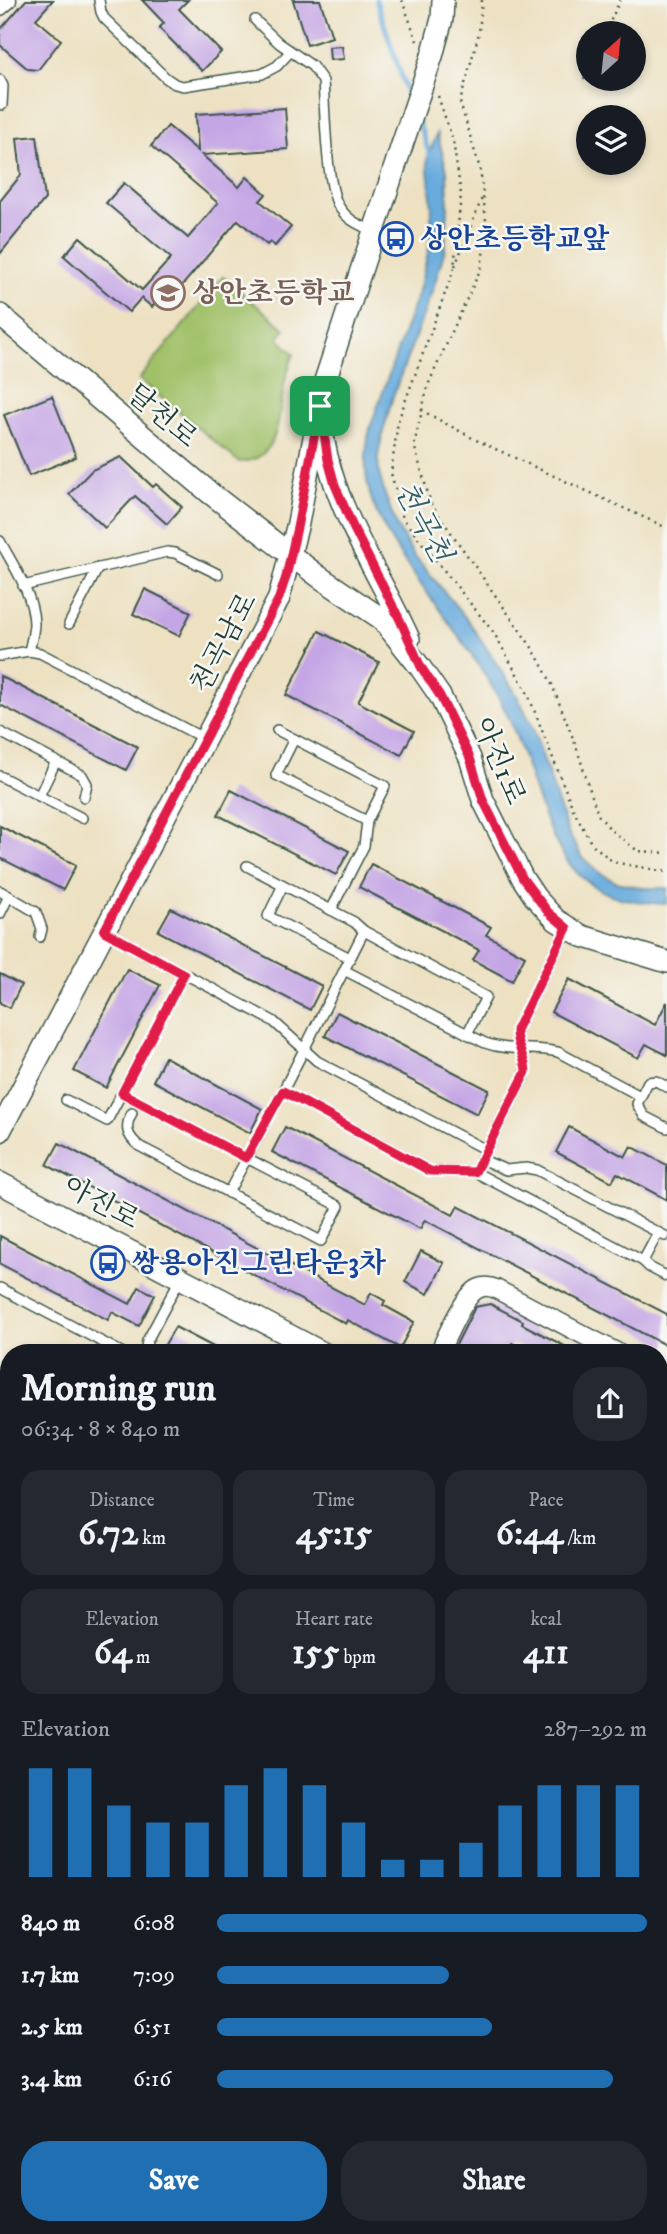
<!DOCTYPE html>
<html lang="en">
<head>
<meta charset="utf-8">
<style>
	:root { --surface:#171b24; --page:#242831; --text:#f1f3f6; --muted:#9ea1a6; --accent:#1f6fb2 }
	body { margin:0; font-family:"IM FELL DW Pica","Noto Serif KR",serif; background:var(--page); color:var(--text); height:100vh; display:flex; flex-direction:column; font-size:26px; white-space:nowrap }
	* { box-sizing:border-box; margin:0 }
	p { font-size:23px; color:var(--muted) }
	.icon { flex:none; width:38px; height:38px; fill:none; stroke:currentColor; stroke-width:2; stroke-linecap:round; stroke-linejoin:round }
	.map { position:relative; flex:1; overflow:hidden }
	.sheet { position:absolute; left:0px; top:1344px; width:668px; height:891px; display:flex; flex-direction:column; background:var(--surface); border-radius:28px 28px 0 0; box-shadow:0 4px 10px #0003 }
	.sheet>* { flex:none }
	.needle { width:46px; rotate:27deg }
	.buttons { position:absolute; left:576px; top:21px; display:grid; gap:14px }
	.buttons a { display:grid; place-items:center; width:70px; height:70px; border-radius:50%; background:var(--surface); box-shadow:0 4px 10px #0003; font-size:35px }
	.pin { position:absolute; display:grid; place-items:center; width:60px; height:60px; color:#fff; margin:-30px; border-radius:14px; box-shadow:0 4px 10px #0006 }
	.round { display:grid; place-items:center; flex:none; width:74px; height:74px; border-radius:28px; background:var(--page) }
	.headline { display:flex; align-items:center; justify-content:space-between; height:119px; padding:0 21px }
	h1 { font-size:38px; font-weight:700; line-height:52px }
	.figures { display:grid; grid-template-columns:repeat(3,1fr); gap:10px; height:119px; padding:7px 21px }
	.figures div { display:grid; align-content:center; border-radius:18px; background:var(--page); text-align:center }
	.figures b { font-size:35px; font-weight:700 }
	.figures small { font-size:19px; font-weight:400 }
	.figures p { font-size:19px }
	.chart { height:196px; padding:14px 21px }
	.chart p { display:flex; justify-content:space-between }
	.chart svg { width:100%; height:126px; margin-top:7px; stroke:var(--accent); stroke-width:6 }
	.button { display:flex; gap:14px; margin-top:auto; padding:14px 21px }
	.button a { flex:1; height:80px; border-radius:28px; background:var(--accent); color:#fff; font-size:28px; font-weight:700; line-height:80px; text-align:center }
	.button a+a { background:var(--page); color:var(--text) }
	ul { padding:0 21px; list-style:none; font-size:23px }
	li { display:grid; grid-template-columns:112px 84px 1fr; align-items:center; height:52px }
	li i { height:18px; border-radius:9px; background:var(--accent) }
	.map>svg:first-child { display:block }
	.green { fill:#a1c169; stroke:#607f4e; stroke-width:2 }
	.forest { fill:#80a75d; stroke:#507248; stroke-width:2 }
	.water { fill:#68abdc; stroke:#447488; stroke-width:2 }
	.lines { fill:none; stroke-linecap:round; stroke-linejoin:round }
	.stream { stroke:#68abdc; stroke-width:5 }
	.building { fill:#c4a5e5 }
	.service-casing { stroke:#3e5649; stroke-width:12 }
	.minor-casing { stroke:#3e5649; stroke-width:21 }
	.tertiary-casing { stroke:#3e5649; stroke-width:24 }
	.path { stroke:#3e5649; stroke-width:2.5; stroke-dasharray:2 5; stroke-linecap:butt }
	.service { stroke:#fff; stroke-width:9 }
	.minor { stroke:#fff; stroke-width:18 }
	.tertiary { stroke:#fff; stroke-width:21 }
	.tertiary-bridge-casing { stroke:#3e5649; stroke-width:24; stroke-linecap:butt }
	.tertiary-bridge { stroke:#fff; stroke-width:21 }
	.route-casing { stroke:#fff; stroke-width:14 }
	.route { stroke:#e11d48; stroke-width:9 }
	.labels { text-anchor:middle; dominant-baseline:central; stroke-width:5; stroke-linejoin:round; paint-order:stroke }
	.transit-label { font-size:28px; font-weight:bold; fill:#164399; stroke:#f6f6f2; text-anchor:start }
	.education-label { font-size:28px; font-weight:bold; fill:#785e54; stroke:#f6f6f2; text-anchor:start }
	.street-label { font-size:28px; fill:#1f3d34; stroke:#f6f6f2 }
	.water-label { font-size:30px; font-style:italic; fill:#355e66; stroke:#f6f6f2 }
</style>
</head>
<body>
<div class="map">
<svg width="667" height="2234" viewBox="0 0 667 2234">
	<rect width="100%" height="100%" fill="#f6f6f2"/>
	<filter id="ink" filterUnits="userSpaceOnUse"><feTurbulence type="fractalNoise" baseFrequency=".0143" numOctaves="2"/><feDisplacementMap in="SourceGraphic" scale="14" xChannelSelector="R" yChannelSelector="G"/><feConvolveMatrix kernelMatrix="1 2 1 2 8 2 1 2 1" color-interpolation-filters="sRGB"/></filter>
	<filter id="wash" filterUnits="userSpaceOnUse"><feTurbulence type="fractalNoise" baseFrequency=".00686" numOctaves="4" result="noise"/><feDisplacementMap in="SourceGraphic" scale="28" xChannelSelector="R" yChannelSelector="G"/><feGaussianBlur stdDeviation="1.57" result="paint"/><feColorMatrix in="noise" values="0 0 0 0 0 0 0 0 0 0 0 0 0 0 0 0 0 1.4 0 .05"/><feComposite in="paint" operator="in"/></filter>
	<g filter="url(#wash)">
		<rect width="100%" height="100%" fill="#ede1c2"/>
		<path class="green" d="M223,277l62,52 -7,9 16,16c-4,10 -8,21 -10,32 -6,30 -4,75 -45,76l-100,-83z"/>
		<g class="forest">
			<polygon points="0,1820 9,1825 9,2226 92,2226 93,2234 0,2234"/>
			<polygon points="305,2226 635,2226 646,2234 307,2234"/>
		</g>
		<path class="water" d="M437,133l10,38 1,37 -3,41 -11,37 -41,110 -10,36 -5,24 1,17 6,22 13,34 16,26 56,68 45,69 17,33 36,108 15,25 17,15 16,9 28,6h23v16c-39,-2 -68,-6 -95,-37 -30,-34 -44,-108 -64,-151 -21,-45 -62,-96 -91,-137 -20,-29 -44,-62 -50,-98 -3,-19 -1,-35 3,-53l50,-141 9,-39 3,-41 -5,-47z"/>
		<g class="lines">
			<g class="stream">
				<polyline points="376,0 409,99"/>
				<polyline points="418,121 431,158"/>
			</g>
		</g>
		<g id="blocks">
			<g class="building">
				<polygon points="26,0 53,0 36,19 61,40 38,70 28,69 0,45 0,30"/>
				<polygon points="142,0 188,0 179,9 221,52 202,71 159,28 164,23"/>
				<polygon points="293,0 320,0 332,37 307,45"/>
				<polygon points="342,46 344,59 330,60 329,47"/>
				<polygon points="285,108 288,149 202,155 239,187 247,177 266,194 260,201 291,227 275,246 270,242 267,245 238,220 163,308 156,302 152,307 141,298 129,312 64,256 80,237 142,290 171,258 106,203 124,183 188,238 218,203 151,146 168,126 198,151 196,114"/>
				<polygon points="37,136 45,199 0,254 0,201 21,175 17,138"/>
				<polygon points="52,396 76,457 29,476 4,415"/>
				<polygon points="121,457 153,487 156,484 182,507 167,524 135,496 105,528 69,494 92,470"/>
				<polygon points="145,589 191,612 179,636 133,614"/>
				<polygon points="319,631 379,662 358,702 414,731 401,755 286,695"/>
				<polygon points="0,676 138,747 126,770 0,705"/>
				<polygon points="231,790 349,851 336,875 218,815"/>
				<polygon points="0,826 76,865 63,890 0,858"/>
				<polygon points="371,864 491,927 486,935 525,956 512,981 473,960 479,950 359,887"/>
				<polygon points="171,908 322,986 310,1010 158,931"/>
				<polygon points="127,969 160,985 106,1088 74,1071"/>
				<polygon points="0,974 21,985 10,1008 0,1003"/>
				<polygon points="569,979 655,1025 667,1002 667,1055 646,1044 638,1058 551,1012"/>
				<polygon points="337,1012 489,1090 477,1114 325,1036"/>
				<polygon points="165,1057 262,1109 250,1133 153,1081"/>
				<polygon points="285,1127 453,1215 458,1206 667,1314 667,1346 425,1220 420,1229 272,1152"/>
				<polygon points="569,1127 625,1157 631,1146 667,1165 667,1200 617,1173 612,1182 556,1152"/>
				<polygon points="59,1143 365,1305 371,1293 385,1301 383,1305 414,1322 400,1348 348,1320 346,1324 47,1165"/>
				<polygon points="0,1236 130,1304 139,1287 155,1295 139,1326 112,1312 108,1320 0,1264"/>
				<polygon points="421,1251 444,1263 428,1294 405,1282"/>
				<polygon points="490,1304 523,1321 522,1324 578,1353 532,1353 512,1343 507,1353 452,1353 475,1307"/>
				<polygon points="175,1327 225,1353 172,1353 163,1348"/>
			</g>
		</g>
	</g>
	<g filter="url(#ink)">
		<use href="#blocks" fill-opacity="0" stroke="#3e5649" stroke-width="2"/>
		<g class="lines">
			<g class="service-casing">
				<g id="service">
					<polyline points="99,0 101,12 104,18 166,78 175,84 183,86 262,74 277,66 290,52"/>
					<path d="M255,20l24,23 33,23 11,15c2,29 3,101 15,124 8,14 20,20 34,25"/>
					<polyline points="0,80 3,86 2,105"/>
					<path d="M0,541c13,24 33,53 34,82 0,9 -3,19 -5,28"/>
					<polyline points="23,586 167,552 175,553 218,574"/>
					<polyline points="69,624 98,568"/>
					<polyline points="0,656 29,651 40,653 205,739"/>
					<polyline points="277,730 385,786 367,821 364,846 331,910"/>
					<polyline points="0,732 82,775 87,784 84,797"/>
					<polyline points="294,739 276,775 367,821"/>
					<polyline points="0,776 82,818"/>
					<polyline points="39,796 56,761"/>
					<polyline points="247,866 354,922 364,931 486,997 467,1034"/>
					<polyline points="283,885 268,916 350,958"/>
					<polyline points="0,891 36,912 42,929 40,937"/>
					<polyline points="0,914 9,896"/>
					<polyline points="106,932 273,1021 317,1061 486,1150"/>
					<path d="M344,970l141,73c24,9 49,3 73,9l82,44"/>
					<polyline points="667,1087 656,1081 648,1082 637,1104 644,1116 667,1128"/>
					<polyline points="283,1091 431,1171 475,1172 643,1261 649,1267 666,1276"/>
					<path d="M122,1093l217,113 -18,35 -182,-95c-12,-10 -15,-19 -7,-33"/>
					<polyline points="66,1100 107,1121 184,974"/>
					<polyline points="481,1159 506,1170 526,1168 537,1170 665,1236"/>
					<path d="M475,1172l49,-95c6,-17 -9,-30 -8,-47l51,-102"/>
					<polyline points="228,1193 283,1091 364,931"/>
					<polyline points="643,1261 658,1233"/>
					<polyline points="0,1288 123,1353"/>
					<polyline points="145,1353 147,1341 180,1279"/>
					<polyline points="0,1421 9,1425"/>
					<polyline points="0,1455 9,1459"/>
					<polyline points="0,1528 9,1532"/>
					<polyline points="0,1572 9,1577"/>
					<polyline points="660,1638 667,1641"/>
					<polyline points="0,1651 9,1634"/>
					<polyline points="0,1667 9,1670"/>
					<polyline points="660,1668 667,1654"/>
					<polyline points="660,1678 667,1682"/>
					<polyline points="0,1708 9,1713"/>
					<polyline points="660,1767 667,1770"/>
					<polyline points="660,1812 667,1816"/>
					<polyline points="0,1887 9,1892"/>
					<polyline points="660,1901 667,1905"/>
					<polyline points="660,1937 667,1941"/>
					<polyline points="660,2038 667,2042"/>
					<polyline points="660,2139 664,2142 667,2141"/>
					<polyline points="81,2226 81,2234"/>
				</g>
			</g>
			<g class="minor-casing">
				<g id="minor">
					<polyline points="0,6 7,0"/>
					<path d="M439,1353c7,-15 26,-61 41,-65 5,-2 11,-1 16,1l122,64"/>
					<polyline points="660,1374 667,1378"/>
				</g>
			</g>
			<g class="tertiary-casing">
				<g id="tertiary">
					<polyline points="432,56 442,19 443,0"/>
					<polyline points="0,315 210,493 318,576 382,619 420,667 440,696 470,758 483,800 523,879 535,897 556,920 582,936 667,962"/>
					<path d="M322,427c8,77 56,143 87,212"/>
					<polyline points="0,1131 279,598 298,523 324,384 402,145"/>
					<polyline points="0,1183 323,1353"/>
					<polyline points="660,1530 667,1534"/>
					<polyline points="0,1801 9,1806"/>
					<polyline points="660,2096 667,2103"/>
				</g>
			</g>
			<g class="path">
				<polyline points="402,0 417,41"/>
				<polyline points="482,0 479,33 460,102 480,169 487,229 481,268 428,385 414,445 431,504 533,649 551,682 576,746 598,815 612,831 638,851 667,853"/>
				<polyline points="605,33 620,0"/>
				<polyline points="584,80 588,70"/>
				<polyline points="438,96 453,141 461,194 454,269 398,421 391,473 403,519 494,633 527,692 573,809 591,843 613,862 667,872"/>
				<polyline points="455,266 482,198"/>
				<polyline points="421,410 476,440 667,528"/>
				<polyline points="642,2226 653,2234"/>
			</g>
			<use href="#service" class="service"/>
			<use href="#minor" class="minor"/>
			<use href="#tertiary" class="tertiary"/>
			<g class="tertiary-bridge-casing">
				<polyline id="tertiary-bridge" points="402,145 432,56"/>
			</g>
			<use href="#tertiary-bridge" class="tertiary-bridge"/>
		</g>
	</g>
	<g class="lines" filter="url(#ink)">
		<g class="route-casing">
			<path id="route" d="M320,406l8,54 7,25 18,42 47,93 21,47 19,29 30,62 13,42 40,79 25,33 19,16 -51,102c-1,15 10,27 10,42l-51,100 -45,-1 -147,-80 -37,67 -124,-65 62,-119 -80,-43 175,-333 7,-21 12,-54z"/>
		</g>
		<use href="#route" class="route"/>
	</g>
	<defs>
		<g id="bus-ring" transform="scale(1.75)"><circle r="9.5" fill="#f6f6f2" stroke="#1a4fb4" stroke-width="1.5"/><path d="M-5-6H5V4H4V6H2V4H-2V6H-4V4H-5ZM-3.5-4V0h7V-4ZM-3.5 1.2v1.5H-2V1.2ZM2 1.2v1.5H3.5V1.2Z" fill="#1a4fb4"/></g>
		<g id="school-ring" transform="scale(1.75)"><circle r="9.5" fill="#f6f6f2" stroke="#8d6e63" stroke-width="1.5"/><path d="M0-5L7-2L0 1L-7-2ZM-4 1L0 2.5L4 1V4Q0 6-4 4Z" fill="#8d6e63"/></g>
	</defs>
	<g fill-rule="evenodd">
		<use href="#bus-ring" x="396" y="239"/>
		<use href="#school-ring" x="168" y="293"/>
		<use href="#bus-ring" x="108" y="1263"/>
	</g>
	<g class="labels">
		<g class="transit-label">
			<text x="420" y="239">상안초등학교앞</text>
			<text x="132" y="1263">쌍용아진그린타운3차</text>
		</g>
		<g class="education-label">
			<text x="192" y="293">상안초등학교</text>
		</g>
		<g class="street-label">
			<text transform="translate(162 416) rotate(40)">달천로</text>
			<text transform="translate(224 643) rotate(-62)">천곡남로</text>
			<text transform="translate(499 761) rotate(67)">아진1로</text>
			<text transform="translate(101 1203) rotate(28)">아진로</text>
		</g>
		<g class="water-label">
			<text transform="translate(422 522) rotate(62)">천곡천</text>
		</g>
	</g>
</svg>
<div class="buttons">
<a><svg class="needle" viewBox="-14 -14 28 28"><path d="M0-13l5 13h-10z" fill="#e53935"/><path d="M0 13l5-13h-10z" fill="#9ea1a6"/></svg></a>
<a><svg class="icon" aria-label="layers" viewBox="0 0 24 24"><path d="M12 4l9 5-9 5-9-5zM3 14l9 5 9-5"/></svg></a>
</div>
<div class="pin" style="left:320px;top:406px;background:#1e9e55"><svg class="icon" aria-label="arrive" viewBox="0 0 24 24"><path d="M6 21V4h12l-3 4 3 4H6"/></svg></div>
<section class="sheet">
<div class="headline"><div><h1>Morning run</h1><p>06:34 · 8 × 840 m</p></div><a class="round"><svg class="icon" aria-label="share" viewBox="0 0 24 24"><path d="M12 15V3M7 8l5-5 5 5M5 13v7h14v-7"/></svg></a></div>
<div class="figures">
<div><p>Distance</p><b>6.72<small> km</small></b></div>
<div><p>Time</p><b>45:15</b></div>
<div><p>Pace</p><b>6:44<small> /km</small></b></div>
</div>
<div class="figures">
<div><p>Elevation</p><b>64<small> m</small></b></div>
<div><p>Heart rate</p><b>155<small> bpm</small></b></div>
<div><p>kcal</p><b>411</b></div>
</div>
<div class="chart"><p><span>Elevation</span>287–292 m</p>
<svg viewBox="0 0 160 44" preserveAspectRatio="none"><path d="M5 44V6M15 44V6M25 44V19M35 44V25M45 44V25M55 44V12M65 44V6M75 44V12M85 44V25M95 44V38M105 44V38M115 44V32M125 44V19M135 44V12M145 44V12M155 44V12"/></svg>
</div>
<ul>
<li><b>840 m</b>6:08<i style="width:100%"></i></li>
<li><b>1.7 km</b>7:09<i style="width:54%"></i></li>
<li><b>2.5 km</b>6:51<i style="width:64%"></i></li>
<li><b>3.4 km</b>6:16<i style="width:92%"></i></li>
</ul>
<div class="button"><a>Save</a><a>Share</a></div>
</section>
</div>
</body>
</html>
